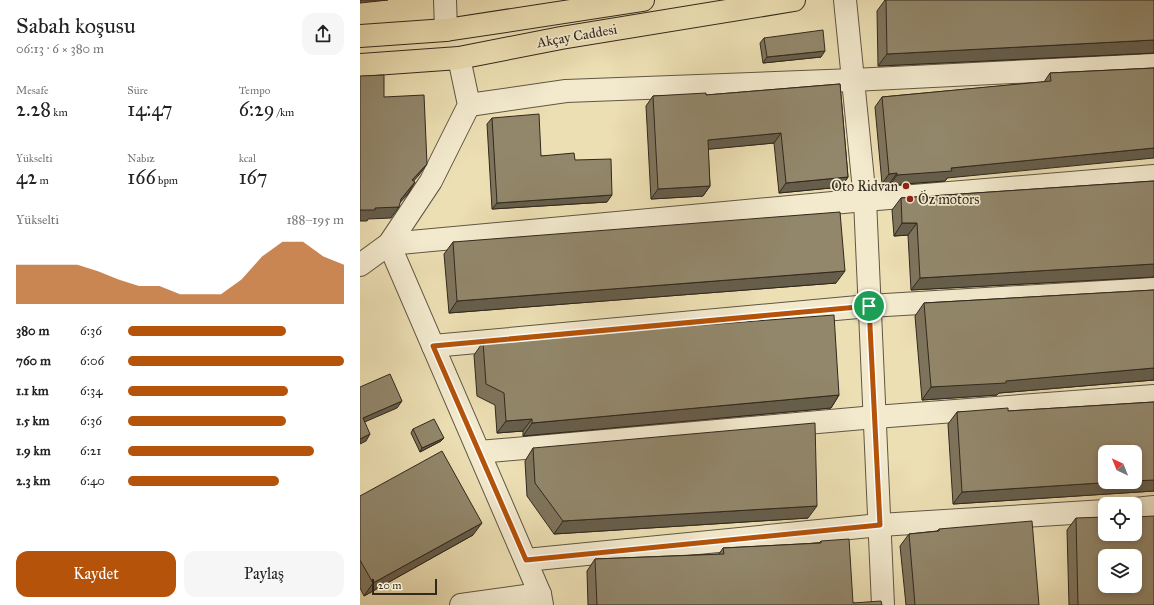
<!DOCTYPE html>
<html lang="tr">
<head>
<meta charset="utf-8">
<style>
	:root { --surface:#fff; --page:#f6f6f6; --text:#222; --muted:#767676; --accent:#b45309 }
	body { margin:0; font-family:"IM FELL Great Primer",serif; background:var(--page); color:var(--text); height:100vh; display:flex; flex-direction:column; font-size:15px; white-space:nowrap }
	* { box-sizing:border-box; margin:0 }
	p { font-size:13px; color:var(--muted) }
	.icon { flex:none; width:22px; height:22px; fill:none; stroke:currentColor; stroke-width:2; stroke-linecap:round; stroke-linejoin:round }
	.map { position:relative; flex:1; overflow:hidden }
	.drawer { display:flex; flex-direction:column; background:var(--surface); width:360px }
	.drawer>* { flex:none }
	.needle { width:26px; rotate:317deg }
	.buttons { position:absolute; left:738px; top:445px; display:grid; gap:8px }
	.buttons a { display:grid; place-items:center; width:44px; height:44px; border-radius:8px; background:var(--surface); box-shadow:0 2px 6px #0003; font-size:20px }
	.scale { position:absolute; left:12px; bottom:10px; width:65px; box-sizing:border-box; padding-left:4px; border:2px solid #31281e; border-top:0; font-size:11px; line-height:14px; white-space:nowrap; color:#31281e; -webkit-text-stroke:3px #f3eace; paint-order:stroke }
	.pin { position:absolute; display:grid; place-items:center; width:34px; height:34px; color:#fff; margin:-17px; border:2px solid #fff; border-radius:50%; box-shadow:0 1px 4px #0007 }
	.round { display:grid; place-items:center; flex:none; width:42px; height:42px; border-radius:12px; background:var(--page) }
	.overview { display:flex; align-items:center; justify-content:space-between; height:68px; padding:0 16px }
	h1 { font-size:22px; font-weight:600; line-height:30px }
	.stats { display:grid; grid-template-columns:repeat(3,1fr); gap:6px; height:68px; padding:4px 16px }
	.stats div { display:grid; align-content:center }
	.stats b { font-size:20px; font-weight:600 }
	.stats small { font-size:11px; font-weight:400 }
	.stats p { font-size:11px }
	.chart { height:112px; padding:8px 16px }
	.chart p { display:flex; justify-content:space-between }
	.chart svg { width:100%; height:72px; margin-top:4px; fill:var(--accent); opacity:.7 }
	.primary-button { display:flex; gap:8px; margin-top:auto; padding:8px 16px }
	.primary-button a { flex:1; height:46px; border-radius:12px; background:var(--accent); color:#fff; font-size:16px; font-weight:600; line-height:46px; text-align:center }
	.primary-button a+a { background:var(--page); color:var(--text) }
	ul { padding:0 16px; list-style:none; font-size:13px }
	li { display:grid; grid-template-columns:64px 48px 1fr; align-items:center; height:30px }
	li i { height:10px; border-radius:5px; background:var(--accent) }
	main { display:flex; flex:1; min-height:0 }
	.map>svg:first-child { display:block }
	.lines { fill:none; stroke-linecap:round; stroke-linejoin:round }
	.minor-casing { stroke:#605643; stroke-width:24 }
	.major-casing { stroke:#31281e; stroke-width:24 }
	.minor { stroke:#f3eace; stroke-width:22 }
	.major { stroke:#ecdfb3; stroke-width:22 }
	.wall { fill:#7e745c; stroke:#31281e }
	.shaded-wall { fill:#665e4b; stroke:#31281e }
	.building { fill:#92876b; stroke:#31281e; fill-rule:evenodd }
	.route-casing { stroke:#fff; stroke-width:8 }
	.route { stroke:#b45309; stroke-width:5 }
	.poi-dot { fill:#8f2418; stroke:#f3eace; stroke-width:1.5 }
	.labels { text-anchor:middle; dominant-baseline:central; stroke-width:3.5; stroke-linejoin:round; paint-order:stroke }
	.street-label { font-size:14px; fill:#31281e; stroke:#f3eace }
	.poi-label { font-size:14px; fill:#31281e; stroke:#f3eace; text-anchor:end }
</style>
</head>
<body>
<main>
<section class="drawer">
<div class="overview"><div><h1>Sabah koşusu</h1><p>06:13 · 6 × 380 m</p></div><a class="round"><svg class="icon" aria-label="share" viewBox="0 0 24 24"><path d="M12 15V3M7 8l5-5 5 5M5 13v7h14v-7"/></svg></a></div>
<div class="stats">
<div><p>Mesafe</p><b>2.28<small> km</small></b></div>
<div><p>Süre</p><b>14:47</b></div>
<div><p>Tempo</p><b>6:29<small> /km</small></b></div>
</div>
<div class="stats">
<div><p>Yükselti</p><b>42<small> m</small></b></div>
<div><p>Nabız</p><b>166<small> bpm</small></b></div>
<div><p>kcal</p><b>167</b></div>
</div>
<div class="chart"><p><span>Yükselti</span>188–195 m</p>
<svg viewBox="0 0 160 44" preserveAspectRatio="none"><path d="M0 44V20L10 20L20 20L30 20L40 24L50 29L60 33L70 33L80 38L90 38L100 38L110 29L120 15L130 6L140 6L150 15L160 20V44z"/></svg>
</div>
<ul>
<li><b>380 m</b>6:36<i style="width:73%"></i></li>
<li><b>760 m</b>6:06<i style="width:100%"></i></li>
<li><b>1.1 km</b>6:34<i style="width:74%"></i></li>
<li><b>1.5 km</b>6:36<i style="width:73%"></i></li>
<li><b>1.9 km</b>6:21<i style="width:86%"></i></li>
<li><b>2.3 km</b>6:40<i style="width:70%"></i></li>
</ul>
<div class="primary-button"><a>Kaydet</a><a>Paylaş</a></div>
</section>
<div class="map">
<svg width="794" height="605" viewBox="0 0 794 605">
	<rect width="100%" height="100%" fill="#ecdfb3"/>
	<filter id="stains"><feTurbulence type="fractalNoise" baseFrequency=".005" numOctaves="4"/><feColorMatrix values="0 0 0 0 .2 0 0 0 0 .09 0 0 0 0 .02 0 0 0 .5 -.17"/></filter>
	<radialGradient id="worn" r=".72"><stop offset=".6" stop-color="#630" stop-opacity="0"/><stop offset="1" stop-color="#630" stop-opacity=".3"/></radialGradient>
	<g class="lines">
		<g class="minor-casing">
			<g id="minor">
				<polyline points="85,0 86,30"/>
				<polyline points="485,0 505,200 523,605"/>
				<polyline points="109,105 206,91 493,80 794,65"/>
				<polyline points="29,244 505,200 794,176"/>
				<polyline points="29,244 180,594 182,605"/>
				<polyline points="0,265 29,244 71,181 109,105 99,58"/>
				<polyline points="73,346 509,306 794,289"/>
				<polyline points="119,452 515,417 794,396"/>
				<polyline points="775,509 794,507"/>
				<polyline points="166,560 520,525 745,511"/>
				<polyline points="101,605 180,594"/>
			</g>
		</g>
		<g class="major-casing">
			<g id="major">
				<polyline points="0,36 86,30 283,0"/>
				<polyline points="0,65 99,58 201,38 434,0"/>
			</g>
		</g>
		<use href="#minor" class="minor"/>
		<use href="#major" class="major"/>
	</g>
	<g class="wall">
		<polygon points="525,0 794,0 794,53 518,66 517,11"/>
		<polygon points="404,38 461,57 403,63 400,43"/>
		<polygon points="794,68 587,178 585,181 530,185 530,183 522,184 515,107 522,97 684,82 690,73"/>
		<polygon points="480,84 488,177 481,187 419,193 414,143 348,149 350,186 343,196 291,199 286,106 293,96 346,95"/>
		<polygon points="132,118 181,156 215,160 247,202 132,209 127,124"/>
		<polygon points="794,181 794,277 551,290 548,235 534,236 532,210 541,198"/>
		<polygon points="93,242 476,283 89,313 84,254"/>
		<polygon points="794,290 794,380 639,393 637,395 562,400 555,316 564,303"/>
		<polygon points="123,342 479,395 471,408 163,436 163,431 137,433 135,405 117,396 114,355"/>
		<polygon points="794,402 794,491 593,504 588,424 597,412 648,411"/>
		<polygon points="53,429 84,438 81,441 60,452 51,433"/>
		<polygon points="173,448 448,518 194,534 167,496 165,461"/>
		<polygon points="0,496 113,535 4,596 0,588"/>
		<polygon points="716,518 794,605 709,605 707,530"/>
		<polygon points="579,529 679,605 546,605 540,546 549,534 577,531"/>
		<polygon points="461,541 493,603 522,605 228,605 227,571 235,559 359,554 363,548 459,543"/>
	</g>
	<g class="shaded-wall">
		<polygon points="0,0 28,0 0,3"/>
		<polygon points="794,40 794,53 518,66 527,54"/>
		<polygon points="465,51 461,57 403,63 407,57"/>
		<polygon points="421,133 414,143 341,150 348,140"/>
		<polygon points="794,148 794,158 587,178 585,181 530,185 537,175 591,168"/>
		<polygon points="67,164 59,175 45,191 52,180"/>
		<polygon points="537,173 530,183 522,184 529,174"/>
		<polygon points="488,177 481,187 419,193 426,183"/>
		<polygon points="55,182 48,194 36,207 39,207 31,218 8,219 7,221 0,221 0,210 15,208 41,199"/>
		<polygon points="350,186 343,196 291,199 298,189"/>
		<polygon points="252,195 247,202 132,209 137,203"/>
		<polygon points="542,223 557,223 548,235 534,236"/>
		<polygon points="794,264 794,277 551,290 560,278"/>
		<polygon points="485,271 476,283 89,313 97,301"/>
		<polygon points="794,368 794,380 639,393 637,395 562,400 571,387"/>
		<polygon points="479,395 471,408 163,436 172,423"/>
		<polygon points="42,401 37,408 0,424 3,418"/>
		<polygon points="172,419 163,431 137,433 146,421"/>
		<polygon points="10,434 6,441 0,444 0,439"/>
		<polygon points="84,438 81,441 60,452 62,448"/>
		<polygon points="794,480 794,491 593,504 602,492 755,482 775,482 775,481"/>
		<polygon points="457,506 448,518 194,534 203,521"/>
		<polygon points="122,523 113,535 4,596 13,583"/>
	</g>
	<g class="building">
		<polygon points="526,0 794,0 794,40 527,54"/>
		<polygon points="463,30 465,51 407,57 404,38"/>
		<polygon points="794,68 794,148 591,168 592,171 537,175 537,173 529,174 522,97 691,81 690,73"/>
		<polygon points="24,75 24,97 64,95 67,164 52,180 55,182 41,199 39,207 15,208 15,210 0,210 0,76"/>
		<polygon points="480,84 488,177 426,183 421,133 348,140 350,186 298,189 293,96 346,93 346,95"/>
		<polygon points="179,114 181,156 214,153 215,160 251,159 252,195 137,203 132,118"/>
		<polygon points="794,181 794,264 560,278 557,223 542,223 541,198"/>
		<polygon points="480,212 485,271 97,301 93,242"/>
		<polygon points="794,290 794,368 646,381 646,383 571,387 564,303"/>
		<polygon points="474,315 479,395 172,423 172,419 146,421 144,393 126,384 123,342"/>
		<polygon points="30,374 42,401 3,418 10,434 0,439 0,387"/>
		<polygon points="794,402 794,480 775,481 775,452 745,452 745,482 755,482 602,492 597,412 648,408 648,411"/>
		<polygon points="74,419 84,438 62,448 53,429"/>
		<polygon points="455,423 457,506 203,521 175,483 173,448"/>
		<polygon points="82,451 122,523 13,583 0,560 0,496"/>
		<path d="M794,516v89h-76l-2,-87 29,-1v17h30v-17zM745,556h30v30h-30z"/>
		<polygon points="672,521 679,605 555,605 549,534 579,531 579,529"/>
		<polygon points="489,539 493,603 521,601 522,605 237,605 235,559 364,554 363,548 461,543 461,541"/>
	</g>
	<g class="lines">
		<g class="route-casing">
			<polygon id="route" points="509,306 520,525 166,560 73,346"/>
		</g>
		<use href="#route" class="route"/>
	</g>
	<g class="poi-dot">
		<circle cx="546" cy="186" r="4"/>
		<circle cx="550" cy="199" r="4"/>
	</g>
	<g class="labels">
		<g class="street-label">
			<text transform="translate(217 36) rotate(-10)">Akçay Caddesi</text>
		</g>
		<g class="poi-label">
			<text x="538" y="186">Oto Ridvan</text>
			<text x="558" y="199" text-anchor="start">Öz motors</text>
		</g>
	</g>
	<rect width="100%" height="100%" filter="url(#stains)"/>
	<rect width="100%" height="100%" fill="url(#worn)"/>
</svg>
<div class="buttons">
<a><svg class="needle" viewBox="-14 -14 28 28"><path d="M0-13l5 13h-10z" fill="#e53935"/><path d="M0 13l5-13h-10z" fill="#767676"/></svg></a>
<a><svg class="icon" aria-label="locate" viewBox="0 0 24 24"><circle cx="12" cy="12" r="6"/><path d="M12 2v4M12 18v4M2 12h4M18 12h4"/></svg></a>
<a><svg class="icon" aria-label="layers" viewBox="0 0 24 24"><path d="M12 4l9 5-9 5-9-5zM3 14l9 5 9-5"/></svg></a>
</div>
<div class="scale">20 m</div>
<div class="pin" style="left:509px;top:306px;background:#1e9e55"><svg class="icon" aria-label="arrive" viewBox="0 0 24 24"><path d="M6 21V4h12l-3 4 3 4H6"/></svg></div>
</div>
</main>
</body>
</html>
